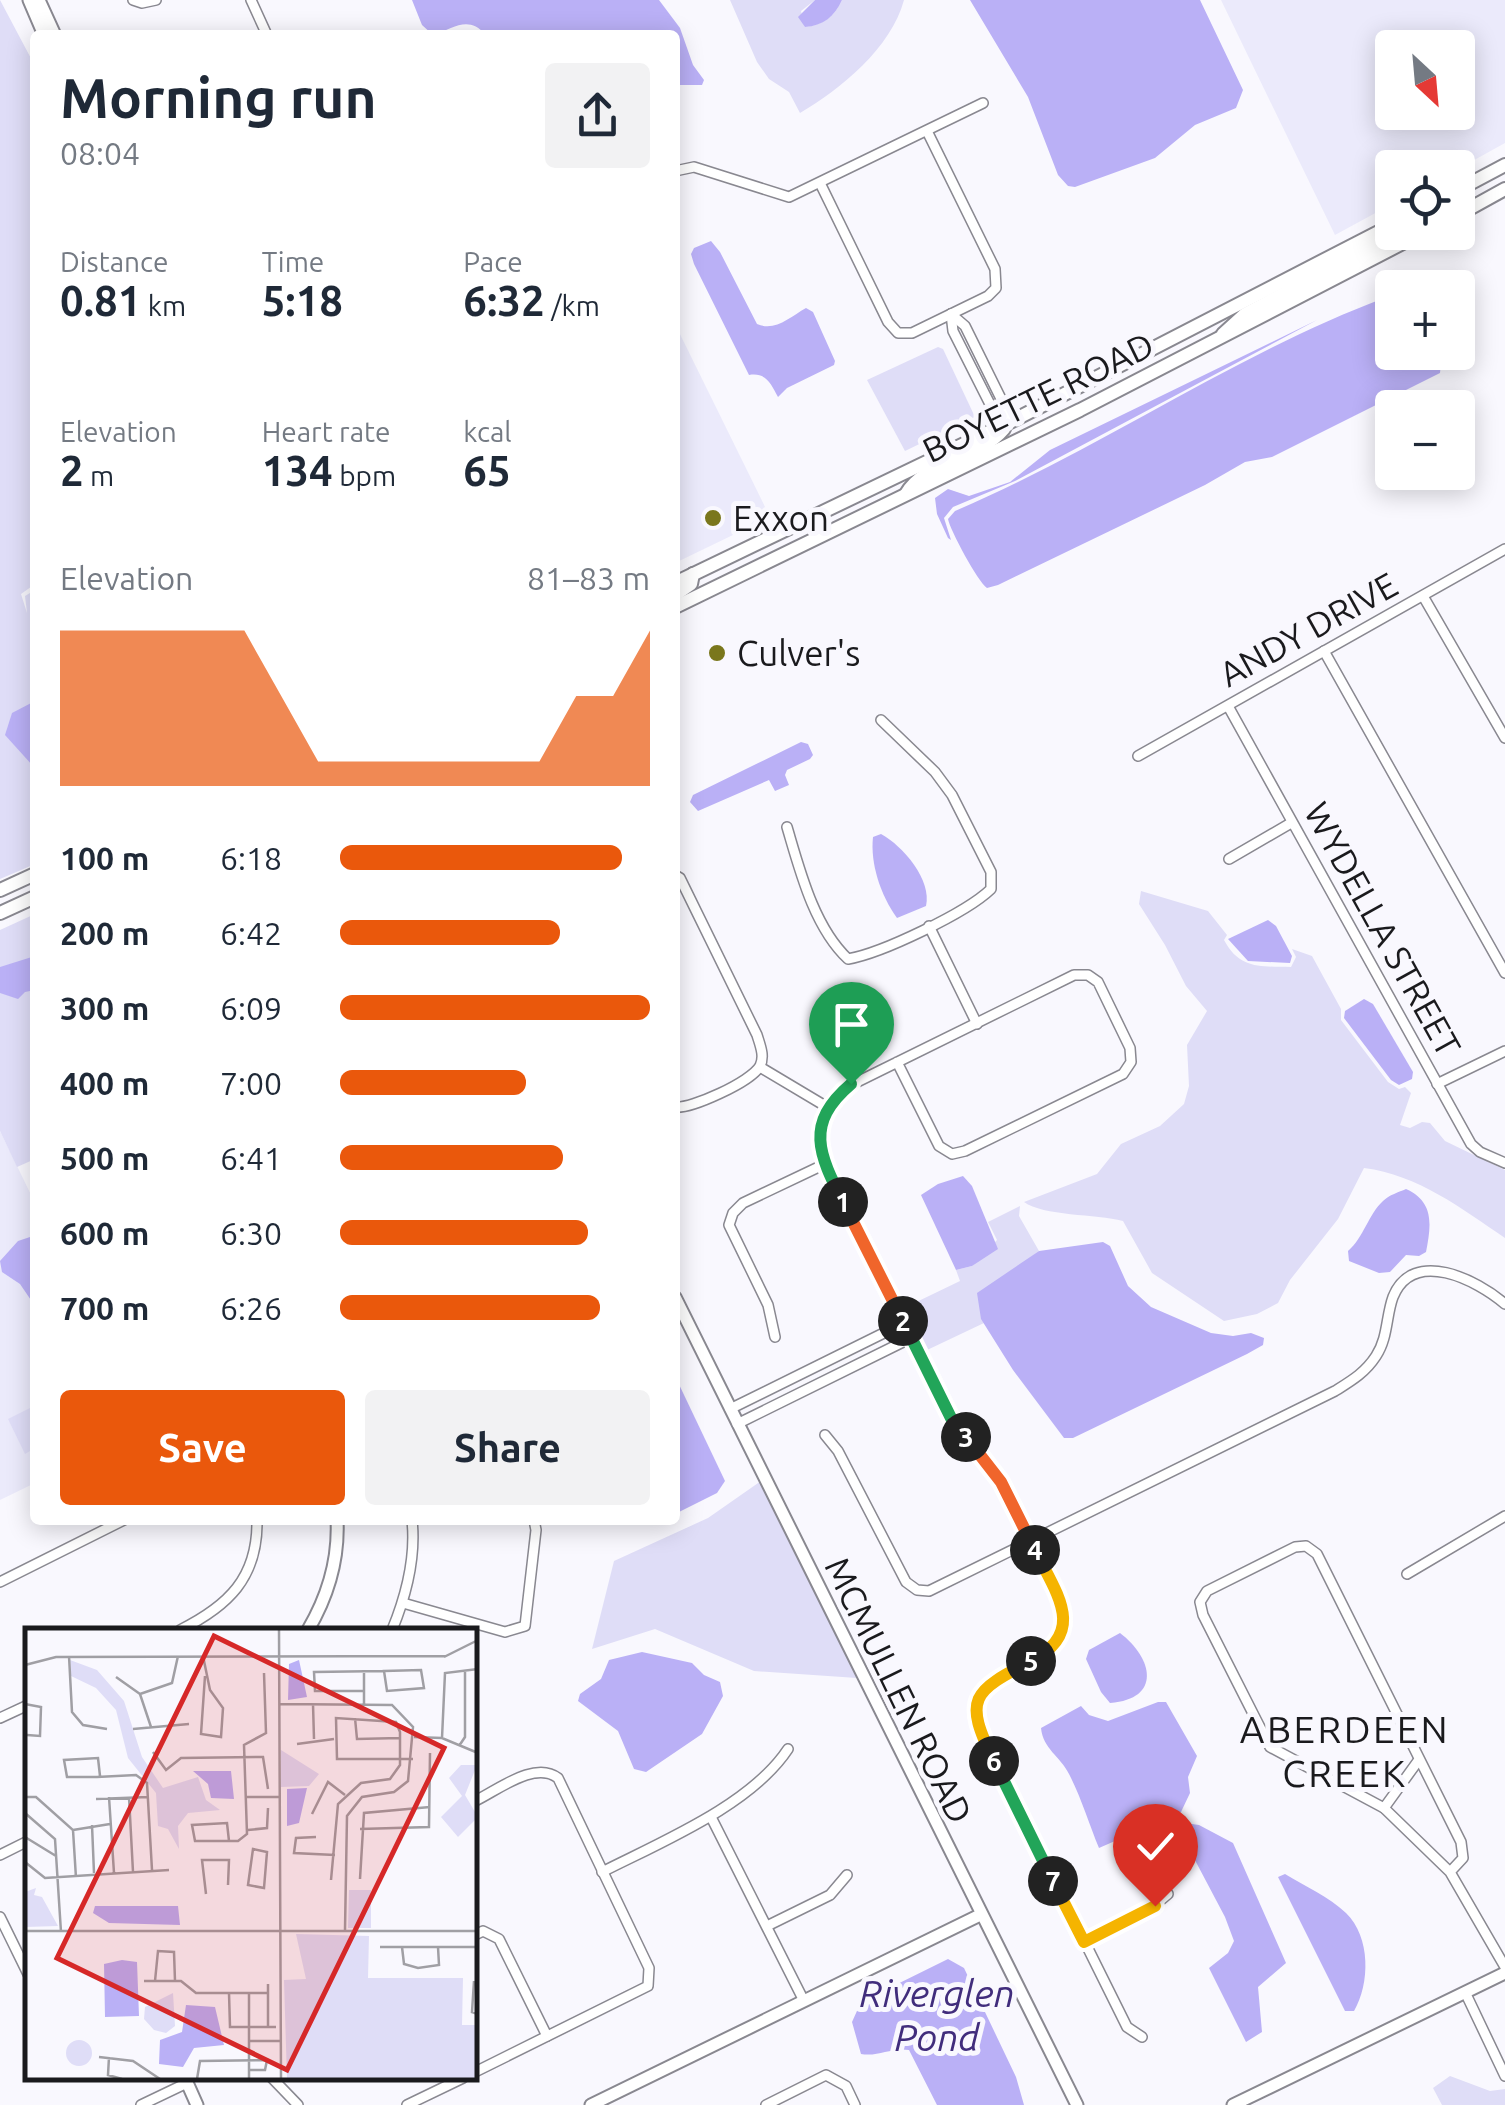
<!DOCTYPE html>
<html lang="en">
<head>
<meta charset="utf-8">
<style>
	:root { --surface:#fff; --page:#f2f2f3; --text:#1f2937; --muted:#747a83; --accent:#ea580c }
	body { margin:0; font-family:Ubuntu,sans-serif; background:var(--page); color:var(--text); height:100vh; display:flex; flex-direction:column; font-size:38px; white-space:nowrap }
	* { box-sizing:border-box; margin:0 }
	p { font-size:32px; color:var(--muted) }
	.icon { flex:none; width:55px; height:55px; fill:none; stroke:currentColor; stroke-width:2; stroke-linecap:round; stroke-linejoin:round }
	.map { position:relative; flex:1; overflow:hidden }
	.drawer { position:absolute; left:30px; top:30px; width:650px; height:1495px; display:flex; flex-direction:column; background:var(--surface); border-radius:10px; box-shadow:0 5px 25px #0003 }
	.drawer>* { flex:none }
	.needle { width:65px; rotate:154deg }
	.fabs { position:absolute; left:1375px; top:30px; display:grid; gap:20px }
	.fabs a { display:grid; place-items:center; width:100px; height:100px; border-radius:10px; background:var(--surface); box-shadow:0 5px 25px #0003; font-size:50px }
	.pin { position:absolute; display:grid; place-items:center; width:85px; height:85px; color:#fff; margin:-102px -42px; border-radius:50% 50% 50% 0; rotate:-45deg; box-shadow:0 0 10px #0007 }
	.pin .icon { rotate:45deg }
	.km { position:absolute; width:50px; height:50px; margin:-25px; border-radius:50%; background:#222; color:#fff; font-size:28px; line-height:50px; text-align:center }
	.round { display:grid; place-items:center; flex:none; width:105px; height:105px; border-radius:10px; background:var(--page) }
	.head { display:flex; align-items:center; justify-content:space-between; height:170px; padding:0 30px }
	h1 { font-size:55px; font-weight:600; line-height:75px }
	.stats { display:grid; grid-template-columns:repeat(3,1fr); gap:15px; height:170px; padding:10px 30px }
	.stats div { display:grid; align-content:center }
	.stats b { font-size:42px; font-weight:600 }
	.stats small { font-size:28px; font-weight:400 }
	.stats p { font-size:28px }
	.chart { height:280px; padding:20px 30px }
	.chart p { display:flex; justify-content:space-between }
	.chart svg { width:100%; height:180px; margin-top:10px; fill:var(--accent); opacity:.7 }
	.button { display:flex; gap:20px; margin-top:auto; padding:20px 30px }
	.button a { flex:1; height:115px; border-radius:10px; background:var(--accent); color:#fff; font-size:40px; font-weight:600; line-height:115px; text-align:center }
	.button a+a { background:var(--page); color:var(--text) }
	ul { padding:0 30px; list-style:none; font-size:32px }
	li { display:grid; grid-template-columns:160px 120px 1fr; align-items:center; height:75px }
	li i { height:25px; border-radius:12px; background:var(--accent) }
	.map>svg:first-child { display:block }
	.built { fill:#ebeafb; fill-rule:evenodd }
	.green { fill:#dfddf7 }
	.water { fill:#bab0f6 }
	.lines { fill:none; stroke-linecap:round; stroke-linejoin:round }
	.minor-casing { stroke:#898890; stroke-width:12 }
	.tertiary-casing { stroke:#898890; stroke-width:15 }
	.secondary-casing { stroke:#898890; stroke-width:16 }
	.minor { stroke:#fff; stroke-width:9 }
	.tertiary { stroke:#fff; stroke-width:11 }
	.secondary { stroke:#fff; stroke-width:12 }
	.split-1-casing { stroke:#fff; stroke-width:20 }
	.split-2-casing { stroke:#fff; stroke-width:20 }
	.split-3-casing { stroke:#fff; stroke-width:20 }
	.split-4-casing { stroke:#fff; stroke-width:20 }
	.split-5-casing { stroke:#fff; stroke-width:20 }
	.split-6-casing { stroke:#fff; stroke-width:20 }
	.split-7-casing { stroke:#fff; stroke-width:20 }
	.split-8-casing { stroke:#fff; stroke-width:20 }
	.split-1 { stroke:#22a559; stroke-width:12 }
	.split-2 { stroke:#f0652b; stroke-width:12 }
	.split-3 { stroke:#22a559; stroke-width:12 }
	.split-4 { stroke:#f0652b; stroke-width:12 }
	.split-5 { stroke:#f5b400; stroke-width:12 }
	.split-6 { stroke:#f5b400; stroke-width:12 }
	.split-7 { stroke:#22a559; stroke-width:12 }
	.split-8 { stroke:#f5b400; stroke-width:12 }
	.poi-dot { fill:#7a771c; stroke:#f9f8fe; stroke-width:4 }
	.labels { text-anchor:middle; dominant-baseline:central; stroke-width:10; stroke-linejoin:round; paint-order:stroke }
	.street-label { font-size:35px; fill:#1a1a1d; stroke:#f9f8fe }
	.poi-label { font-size:35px; fill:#1a1a1d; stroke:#f9f8fe; text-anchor:start }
	.neighbourhood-label { font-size:38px; letter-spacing:2.5px; fill:#1a1a1d; stroke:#f9f8fe }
	.water-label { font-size:38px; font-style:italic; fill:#412d7c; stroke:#f9f8fe }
	.inset-road { fill:none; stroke:#a09fa4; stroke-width:2.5 }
	.view { fill:#d62828; fill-opacity:0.15; stroke:#d62828; stroke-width:5 }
	.inset-edge { fill:none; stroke:#1a1a1d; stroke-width:5 }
</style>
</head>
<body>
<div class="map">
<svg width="1505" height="2105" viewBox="0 0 1505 2105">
	<rect width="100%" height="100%" fill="#f9f8fe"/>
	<g class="built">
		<path d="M1221,0h284v143l-47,26 -66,-1v36l-57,31zM1392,48h66v64h-66z"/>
		<polygon points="675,324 770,517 675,563"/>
		<polygon points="0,1131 35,1203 35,1483 0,1500"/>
	</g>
	<g class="green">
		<polygon points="0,0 35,66 35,584 21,594 27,613 25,596 35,590 35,864 0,879"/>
		<path d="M730,0h85l-14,11 4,16c18,-2 30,-11 37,-27h62c-13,48 -63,89 -104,113l-11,-21 -20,-13 -12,-17z"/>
		<polygon points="938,347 943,349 975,417 905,451 867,380"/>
		<path d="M1141,891l67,20 19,24 -3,5c16,30 37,26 67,27l5,-10 -4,-8 20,7 29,53v11l47,62 11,7 6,-2 6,6 -11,32 10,3 12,-6 8,1 15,18 60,29v68c-44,-30 -87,-63 -141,-70l-26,51 -48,61 -12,23 -21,11 -33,7 -72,-48 -29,-52c-27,-7 -80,-5 -99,-19l73,-28 24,-30 39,-18 24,-22 5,-18 -2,-41 20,-34 -21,-25 -21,-41 -26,-41z"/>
		<polygon points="35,914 35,1159 17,1167 0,1131 0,930"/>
		<polygon points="1020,1206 1019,1216 1039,1251 1018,1267 981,1318 984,1323 925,1351 904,1308 960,1281 956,1270 972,1266 997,1240 988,1222"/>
		<polygon points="30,1408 35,1418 35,1448 25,1454 8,1419"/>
		<polygon points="761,1481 857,1678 754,1671 655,1629 592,1649 614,1561 708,1518"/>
		<polygon points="1450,2076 1490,2091 1505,2089 1505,2105 1442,2105 1433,2088"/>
	</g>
	<g class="water">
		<path d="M412,0h247l21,28 13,37 11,15 -2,5h-27v-50h-189c-18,-20 -31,-7 -53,0l-11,-10z"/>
		<path d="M815,0h27c-7,16 -19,26 -37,27l-7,-10z"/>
		<polygon points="970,0 1200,0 1243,90 1236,108 1195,125 1155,158 1075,187 1068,186 1058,175 1028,97"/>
		<path d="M711,241l9,11 37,72c18,8 33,-7 49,-16l7,4 22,49 -1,4 -47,23 -9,9c-7,-13 -12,-25 -29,-22l-55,-111 -3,-10 3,-6z"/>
		<path d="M1387,297l5,1v54l50,1 -2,20 -168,84 -27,5 -40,23 -207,100 -11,3c-9,-6 -37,-58 -39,-69l7,-8c148,-63 281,-158 432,-214z"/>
		<polygon points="1317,320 1015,481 953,507 944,518 951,540 948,538 937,514 935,498 948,489 969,496 1010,482 1050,450"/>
		<polygon points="35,701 35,765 33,766 5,735 12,713"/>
		<polygon points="801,742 808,744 813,755 810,759 787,770 785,775 789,785 775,791 769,780 698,811 690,802 693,795"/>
		<path d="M881,834c22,12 51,46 45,72l-29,12c-16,-22 -27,-54 -24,-81z"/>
		<polygon points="1268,920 1276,926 1292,956 1290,963 1248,961 1228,939"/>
		<polygon points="35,956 35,990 25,992 18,999 0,993 0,967"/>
		<polygon points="1364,999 1373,1004 1413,1072 1412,1079 1399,1085 1391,1080 1344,1018 1345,1011"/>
		<polygon points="963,1176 972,1186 998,1249 972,1266 956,1270 921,1195 938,1184"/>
		<path d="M1406,1189c29,13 25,37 20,63l-7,4 -13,-1 -16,17 -11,1 -30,-12 -1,-10c16,-14 20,-36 35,-50 6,-6 16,-9 23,-12z"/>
		<polygon points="30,1237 35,1240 35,1306 20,1284 2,1272 0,1261 18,1241"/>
		<polygon points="1103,1242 1110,1246 1128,1286 1151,1307 1211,1333 1233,1336 1251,1333 1264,1338 1263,1345 1247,1354 1073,1438 1064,1438 1013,1370 981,1319 977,1293 1039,1251"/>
		<polygon points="675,1376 725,1481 717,1493 675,1514"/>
		<path d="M1120,1633c33,25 42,66 -10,70l-9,-11 -15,-33 3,-9z"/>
		<polygon points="642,1652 692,1663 704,1675 720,1682 723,1696 702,1734 646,1772 634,1769 618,1731 578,1701 580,1694 601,1679 609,1660"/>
		<path d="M1158,1702h8l31,54 -9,21 2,16 -9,19 -82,36c-10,-24 -18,-51 -30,-74 -9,-18 -26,-25 -28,-46l40,-22 8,9 19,6z"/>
		<polygon points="1185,1823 1199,1825 1233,1843 1286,1963 1258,1987 1262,2032 1246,2042 1209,1968 1228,1953 1234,1941 1225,1917 1178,1828"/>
		<path d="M1285,1874c20,12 44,23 61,39 25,24 24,71 8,98h-9l-67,-134z"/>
		<path d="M948,1959l16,9 52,109 8,28h-87l-28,-55c-18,-3 -30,7 -48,4l-9,-32 9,-20z"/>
	</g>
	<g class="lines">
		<g class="minor-casing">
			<g id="minor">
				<polyline points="133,0 142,3 156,0"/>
				<polyline points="251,0 267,35"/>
				<polyline points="675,171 694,167 789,197 983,103"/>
				<polyline points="820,183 888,322 898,333 912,333 988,296 996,288 995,269 927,131"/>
				<polyline points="951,314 965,326 1012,421"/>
				<polyline points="951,314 953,331 1001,426"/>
				<polyline points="1423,596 1505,738"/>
				<polyline points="1324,651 1505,973"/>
				<polyline points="1228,706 1471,1144 1480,1152 1505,1163"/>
				<polyline points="1138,756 1505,549"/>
				<path d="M787,827c13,44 27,100 61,132 34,-6 118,-46 143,-70v-17l-39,-77 -17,-23 -54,-52"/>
				<polyline points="1229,859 1291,823"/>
				<path d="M675,875l5,3 77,157c3,10 8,21 3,31 -9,16 -69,43 -85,41"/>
				<polyline points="929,926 977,1024"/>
				<path d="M897,1062l42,84 13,8 13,-3 158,-77 8,-12 -1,-14 -32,-66 -10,-7h-14l-223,110c-30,25 -34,42 -26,79l127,256 49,62 62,127c5,74 -86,39 -86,116l150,302 15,10"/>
				<polyline points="760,1067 827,1107"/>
				<polyline points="1437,1084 1505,1051"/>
				<polyline points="775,1337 768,1305 729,1225 733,1213 743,1203 825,1164"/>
				<polyline points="730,1409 904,1323"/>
				<polyline points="737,1424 911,1338"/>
				<path d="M825,1435l13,16 68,131 11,8 12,1 406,-200c16,-10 30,-18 41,-35 12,-18 10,-40 17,-59 20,-50 84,-17 112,7"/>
				<polyline points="1407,1574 1505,1516"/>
				<polyline points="0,1582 124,1520"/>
				<polyline points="403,1603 505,1632 525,1626 536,1530 534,1520"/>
				<path d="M180,1630c48,-24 78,-52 77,-110"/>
				<path d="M392,1630c14,-34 24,-73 20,-110"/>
				<polyline points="0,1718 28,1705"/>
				<path d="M475,1801c23,-11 60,-41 83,-23l91,190 -1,18 -173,86"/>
				<polyline points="1384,1808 1418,1761"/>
				<polyline points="711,1817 803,1999"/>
				<polyline points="0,1855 28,1841"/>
				<path d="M602,1872c59,-30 149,-67 186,-123"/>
				<polyline points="1450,1872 1463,1858 1461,1842 1317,1554 1306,1546 1295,1547 1207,1591 1200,1602 1203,1615 1270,1747 1384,1808 1450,1872 1505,1967"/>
				<polyline points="0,1917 28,1974"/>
				<polyline points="767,1926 830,1895 847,1875"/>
				<polyline points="475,1935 483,1931 499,1939 547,2036"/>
				<polyline points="1084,1942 1155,1905 1168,1894"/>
				<polyline points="1465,1992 1505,2076"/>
				<polyline points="272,2078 298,2105"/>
				<polyline points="141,2105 187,2083"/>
				<polyline points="407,2105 463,2078"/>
				<polyline points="766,2105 826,2075 846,2086 855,2105"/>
			</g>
		</g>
		<g class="tertiary-casing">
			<g id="tertiary">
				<polyline points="29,0 44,35"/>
				<polyline points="39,0 55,35"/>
				<polyline points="675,1297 1077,2105"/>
				<path d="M308,1630c20,-34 31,-70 29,-110"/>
				<polyline points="185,2078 197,2105"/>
				<polyline points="591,2105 980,1915"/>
				<polyline points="1233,2105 1505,1973"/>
			</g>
		</g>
		<g class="secondary-casing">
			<g id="secondary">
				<polyline points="1458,190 1505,165"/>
				<polyline points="1458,215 1505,189"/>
				<polyline points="1223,334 1245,314 1380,243 1386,237 1385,229"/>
				<path d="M906,494c18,-32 73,-35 98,-65"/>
				<polyline points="675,583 1012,421 1392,225"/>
				<polyline points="675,595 691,584 693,574"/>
				<polyline points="675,607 1080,410 1424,232"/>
				<polyline points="0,890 35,874"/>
				<polyline points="0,913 35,897"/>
			</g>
		</g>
		<use href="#minor" class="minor"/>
		<use href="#tertiary" class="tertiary"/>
		<use href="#secondary" class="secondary"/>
	</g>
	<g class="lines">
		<g class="split-1-casing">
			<path id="split-1" d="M843,1202c-24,-48 -39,-78 8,-118"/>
		</g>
		<g class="split-2-casing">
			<polyline id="split-2" points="843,1202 903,1321"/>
		</g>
		<g class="split-3-casing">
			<polyline id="split-3" points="903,1321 952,1420 966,1437"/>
		</g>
		<g class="split-4-casing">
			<polyline id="split-4" points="966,1437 1001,1482 1035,1550"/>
		</g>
		<g class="split-5-casing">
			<path id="split-5" d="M1031,1661c57,-29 25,-68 4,-111"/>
		</g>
		<g class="split-6-casing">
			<path id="split-6" d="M994,1761c-31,-63 -22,-69 37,-100"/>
		</g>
		<g class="split-7-casing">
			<polyline id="split-7" points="994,1761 1053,1881"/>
		</g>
		<g class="split-8-casing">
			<polyline id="split-8" points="1053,1881 1084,1942 1155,1906"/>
		</g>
		<use href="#split-1" class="split-1"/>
		<use href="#split-2" class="split-2"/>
		<use href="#split-3" class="split-3"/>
		<use href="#split-4" class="split-4"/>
		<use href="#split-5" class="split-5"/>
		<use href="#split-6" class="split-6"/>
		<use href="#split-7" class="split-7"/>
		<use href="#split-8" class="split-8"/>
	</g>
	<g class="poi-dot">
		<circle cx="713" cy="518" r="10"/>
		<circle cx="717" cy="653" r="10"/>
	</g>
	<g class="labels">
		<g class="street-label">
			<text transform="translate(1038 397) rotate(-26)">BOYETTE ROAD</text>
			<text transform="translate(1308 629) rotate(-29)">ANDY DRIVE</text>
			<text transform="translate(1383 929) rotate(61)">WYDELLA STREET</text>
			<text transform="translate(899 1690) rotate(64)">MCMULLEN ROAD</text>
		</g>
		<g class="poi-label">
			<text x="733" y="518">Exxon</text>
			<text x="737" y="653">Culver's</text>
		</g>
		<g class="neighbourhood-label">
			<text x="1345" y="1729">ABERDEEN<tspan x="1345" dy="44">CREEK</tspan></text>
		</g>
		<g class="water-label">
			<text x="937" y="1993">Riverglen<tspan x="937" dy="44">Pond</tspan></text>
		</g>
	</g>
	<g transform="translate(25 1628)">
		<rect width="452" height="452" fill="#f9f8fe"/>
		<path d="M45,32l27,10 27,31 18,56 21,31 35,-11 8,23 14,10 -32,3 -10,13 1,23 -11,-20 -10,-3 -2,-33 -28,-35 -12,-48 -20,-22 -25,-12zM256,122l38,24 -10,12 -28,1zM436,137h16l-12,30 13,22 -20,20 -17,-20 21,-21 -13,-18zM11,260l-2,7 8,2 16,29 -33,1v-35zM324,262h22v38h-23zM271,306l73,2 -1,42h95l-1,47h15v54h-190l-3,-99 22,-1zM148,365l2,33 -9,7 -12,-3 -10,-11 1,-12zM41 425a13 13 0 1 1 26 0a13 13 0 1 1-26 0Z" fill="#dfddf7"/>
		<path d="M274,32l8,37 -19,3 1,-36zM168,143h38l3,28 -23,-1 -3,-14zM282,160l-8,35 -12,3v-37zM153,278l2,19 -71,-2 -16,-10 2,-7zM97,332l15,2 2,54 -34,1 -1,-53zM161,377l29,2 9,38 -30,3 -11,19 -24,-3 1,-24 22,-8z" fill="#bab0f6"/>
		<path class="inset-road" d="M254,1l2,450M44,28l3,56 11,13 24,4M178,28l7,34 13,18 -2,29 -20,-3 4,-58M419,29l34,-17M0,37l31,-8 390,-1M339,42v34M359,43l37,-1 3,18 -37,3zM91,49l24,17 11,33M339,63h-49l-1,-19 70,-1M115,66l32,-11 6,-27M0,76l16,3 -1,29 -13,-1M255,76l112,1 21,22 -5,54 -14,11 -32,5 -15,19 -2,114M288,76l1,35M330,90l2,21 43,-1M108,101l56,-5M389,109l28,1 36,15M417,110l3,-65 33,-4M272,116l37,-5M434,118l6,-9v-67M128,124l13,18 15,-12 82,-1 5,32M75,148l-2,-18 -34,2 3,17h30l39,-2 11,8 5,87M0,169h11l37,33 3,48M84,169l5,76M104,169l4,75M222,169h33M71,171l52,-2M0,185l30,26 6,93M287,186l16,-32 17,13M67,197l2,48M335,201l69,-2 1,-74M48,202l37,-6M223,202l19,-2 1,-20M0,209l31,19M291,209l-20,1 -2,15 41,2M204,213l-2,-18 -35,2 3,16h43l9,-7 -3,-89 22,-12 -2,-60M228,221l14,3 -3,36 -16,-3zM0,234l20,16 124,-8M335,251l4,-66 66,-6M306,252l7,-76 23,-21 29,-4 10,-14v-33l-4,-10 -60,-4 1,41h76M181,266l-4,-34h27l-1,25M0,303h453M355,319h98M377,319l2,17 14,4 21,-3 -1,-18M119,353h37l15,12h72M130,353l3,-30 16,1 1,29M449,353l-2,31 6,2M204,365l1,34h46M243,399v-43M224,413h33M74,429l34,4 27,18M84,429l-1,18 14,4M172,451l3,-18 67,-1 -2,10h-16M224,451v-86"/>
		<path class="view" d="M189,8l230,112 -157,322 -230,-112z"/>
		<rect width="452" height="452" class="inset-edge"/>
	</g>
</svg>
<div class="fabs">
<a><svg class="needle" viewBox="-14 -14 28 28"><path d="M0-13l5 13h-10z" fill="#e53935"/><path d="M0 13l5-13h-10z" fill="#747a83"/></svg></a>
<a><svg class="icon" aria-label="locate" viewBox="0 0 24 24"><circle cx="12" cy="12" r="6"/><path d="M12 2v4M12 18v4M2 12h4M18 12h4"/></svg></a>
<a>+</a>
<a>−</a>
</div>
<div class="pin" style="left:851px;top:1084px;background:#1e9e55"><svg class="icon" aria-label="arrive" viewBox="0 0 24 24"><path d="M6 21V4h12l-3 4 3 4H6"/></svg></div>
<div class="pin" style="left:1155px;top:1906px;background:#d93025"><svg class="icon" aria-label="check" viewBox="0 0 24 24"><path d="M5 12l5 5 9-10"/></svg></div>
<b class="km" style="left:843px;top:1202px">1</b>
<b class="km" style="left:903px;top:1321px">2</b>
<b class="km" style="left:966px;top:1437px">3</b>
<b class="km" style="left:1035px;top:1550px">4</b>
<b class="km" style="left:1031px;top:1661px">5</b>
<b class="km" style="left:994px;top:1761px">6</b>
<b class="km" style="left:1053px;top:1881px">7</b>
<section class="drawer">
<div class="head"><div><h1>Morning run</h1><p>08:04</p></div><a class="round"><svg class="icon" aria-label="share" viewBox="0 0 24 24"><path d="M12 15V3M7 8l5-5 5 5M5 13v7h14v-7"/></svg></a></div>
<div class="stats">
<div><p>Distance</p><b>0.81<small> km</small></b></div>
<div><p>Time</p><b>5:18</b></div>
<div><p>Pace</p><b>6:32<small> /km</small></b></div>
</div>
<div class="stats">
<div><p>Elevation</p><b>2<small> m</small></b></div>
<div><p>Heart rate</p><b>134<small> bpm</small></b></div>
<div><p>kcal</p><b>65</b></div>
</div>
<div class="chart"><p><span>Elevation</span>81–83 m</p>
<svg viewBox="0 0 160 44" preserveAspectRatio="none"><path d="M0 44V6L10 6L20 6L30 6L40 6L50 6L60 22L70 38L80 38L90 38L100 38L110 38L120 38L130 38L140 22L150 22L160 6V44z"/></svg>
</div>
<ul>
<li><b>100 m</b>6:18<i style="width:91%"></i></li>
<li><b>200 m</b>6:42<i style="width:71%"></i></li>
<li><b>300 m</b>6:09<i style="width:100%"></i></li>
<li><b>400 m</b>7:00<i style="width:60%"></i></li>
<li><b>500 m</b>6:41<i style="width:72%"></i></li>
<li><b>600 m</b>6:30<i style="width:80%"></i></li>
<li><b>700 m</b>6:26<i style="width:84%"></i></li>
</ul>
<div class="button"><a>Save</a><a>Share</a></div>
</section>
</div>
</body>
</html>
